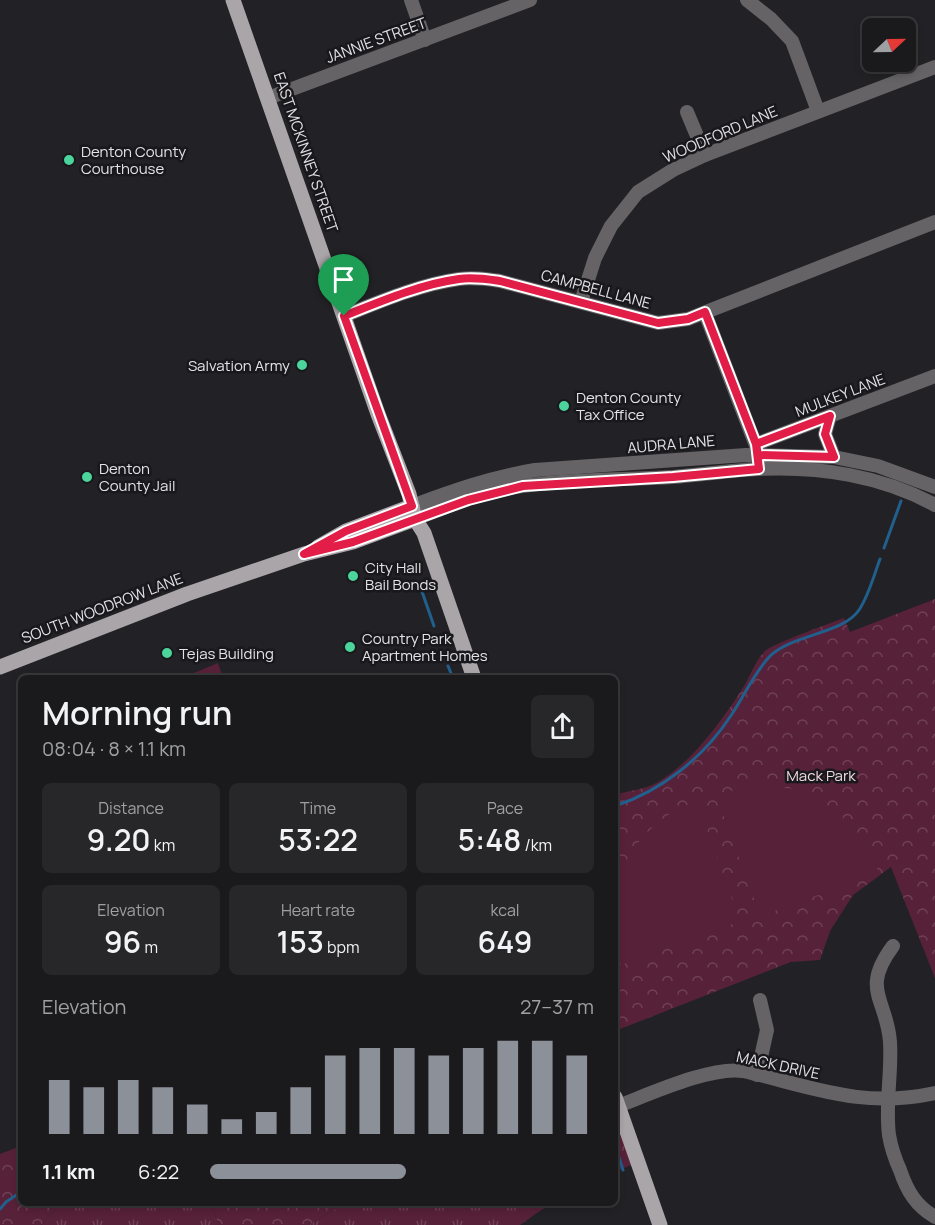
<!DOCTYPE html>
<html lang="en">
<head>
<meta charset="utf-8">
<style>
	:root { --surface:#1a191c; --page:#272629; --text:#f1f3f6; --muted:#9fa0a3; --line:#38383b; --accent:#8c9099 }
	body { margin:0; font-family:Manrope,sans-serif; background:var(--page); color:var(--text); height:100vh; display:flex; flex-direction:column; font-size:22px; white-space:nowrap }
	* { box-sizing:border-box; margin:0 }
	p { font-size:20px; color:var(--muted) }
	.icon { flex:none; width:33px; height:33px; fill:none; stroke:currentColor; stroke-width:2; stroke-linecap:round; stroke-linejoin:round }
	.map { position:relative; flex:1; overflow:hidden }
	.details { position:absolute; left:18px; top:675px; width:600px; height:531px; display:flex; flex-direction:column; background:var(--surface); border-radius:9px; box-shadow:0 3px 9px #0003,0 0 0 2px var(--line) }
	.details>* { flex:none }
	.needle { width:39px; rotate:68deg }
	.buttons { position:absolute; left:862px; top:18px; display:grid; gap:12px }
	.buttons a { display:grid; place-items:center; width:54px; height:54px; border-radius:9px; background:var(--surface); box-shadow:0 3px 9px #0003,0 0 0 2px var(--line); font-size:30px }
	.pin { position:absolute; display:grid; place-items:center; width:51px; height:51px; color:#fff; margin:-62px -26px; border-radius:50% 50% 50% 0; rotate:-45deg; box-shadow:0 0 6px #0007 }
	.pin .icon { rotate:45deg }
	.round { display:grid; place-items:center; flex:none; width:63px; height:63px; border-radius:9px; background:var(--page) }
	.overview { display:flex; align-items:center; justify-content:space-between; height:102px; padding:0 24px }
	h1 { font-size:33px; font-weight:600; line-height:45px }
	.metrics { display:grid; grid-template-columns:repeat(3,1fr); gap:9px; height:102px; padding:6px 24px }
	.metrics div { display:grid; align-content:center; border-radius:9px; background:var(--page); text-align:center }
	.metrics b { font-size:30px; font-weight:600 }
	.metrics small { font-size:16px; font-weight:400 }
	.metrics p { font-size:16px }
	.chart { height:168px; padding:12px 24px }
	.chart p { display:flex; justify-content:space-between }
	.chart svg { width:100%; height:108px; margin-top:6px; stroke:var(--accent); stroke-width:6 }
	ul { padding:0 24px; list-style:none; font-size:20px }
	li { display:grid; grid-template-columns:96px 72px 1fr; align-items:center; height:45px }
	li i { height:15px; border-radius:8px; background:var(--accent) }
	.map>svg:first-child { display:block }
	.grass { fill:url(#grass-tufts) }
	.forest { fill:url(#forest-crowns) }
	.garden { fill:#572139 }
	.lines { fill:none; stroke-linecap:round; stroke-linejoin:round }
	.stream { stroke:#215f8d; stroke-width:3 }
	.minor { stroke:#656365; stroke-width:14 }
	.major { stroke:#a9a5a9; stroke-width:15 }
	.route-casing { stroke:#fff; stroke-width:12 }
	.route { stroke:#e11d48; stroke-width:8 }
	.poi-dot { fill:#4bd49b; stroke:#19181c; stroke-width:2 }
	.labels { text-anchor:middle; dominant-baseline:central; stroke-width:5; stroke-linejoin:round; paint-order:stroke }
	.street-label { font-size:15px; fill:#e3e2e5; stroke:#19181c }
	.poi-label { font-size:15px; fill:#e3e2e5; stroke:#19181c; text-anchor:start }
	.park-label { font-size:15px; fill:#f1d8e0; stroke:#19181c }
</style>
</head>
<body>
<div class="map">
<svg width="935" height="1225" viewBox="0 0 935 1225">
	<defs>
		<pattern id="grass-tufts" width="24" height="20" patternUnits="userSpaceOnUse" patternTransform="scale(1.5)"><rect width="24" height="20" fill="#572139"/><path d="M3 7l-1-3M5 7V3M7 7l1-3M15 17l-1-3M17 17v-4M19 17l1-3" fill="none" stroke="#6f4156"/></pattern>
		<pattern id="forest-crowns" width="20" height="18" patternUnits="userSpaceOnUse" patternTransform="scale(1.5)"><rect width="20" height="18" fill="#572139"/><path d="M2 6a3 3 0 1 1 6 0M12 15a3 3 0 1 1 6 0" fill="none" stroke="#6f4156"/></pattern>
	</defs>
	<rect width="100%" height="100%" fill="#222125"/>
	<g class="grass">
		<polygon points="615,1097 638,1162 615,1172"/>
		<polygon points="61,1203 210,1203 219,1225 41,1225"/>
		<polygon points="345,1203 551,1203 520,1225 309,1225"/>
	</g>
	<g class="forest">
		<path d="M935,599v379l-44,-111 -38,28 -23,36 -10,29 -29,2 -176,69v-236c15,-5 29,-5 43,-13 35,-21 61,-58 83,-91 8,-12 13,-28 23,-39 5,-7 67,-29 80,-34l6,14z"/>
		<polygon points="21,1146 21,1203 61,1203 41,1225 0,1225 0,1154"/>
		<polygon points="210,1203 345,1203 309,1225 219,1225"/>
	</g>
	<g class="garden">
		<polygon points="218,663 222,675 215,678 197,678 194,673"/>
		<polygon points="751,786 798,789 835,810 866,841 879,873 766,914 759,912 716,795"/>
		<path d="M697,801l42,118 -4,4 -114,42c-17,-62 -5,-115 50,-152 7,-5 17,-8 26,-12z"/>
	</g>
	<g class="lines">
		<g class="stream">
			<polyline points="884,548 901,501"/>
			<polyline points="419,583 434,626"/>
			<polyline points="448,666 453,678"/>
			<path d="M615,806c46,-15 88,-48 115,-89 13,-19 24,-44 40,-61 23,-22 73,-22 89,-46 10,-15 15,-35 21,-51"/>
			<polyline points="615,1145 623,1170"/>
			<polyline points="0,1209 6,1202 21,1192"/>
		</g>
		<g class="minor">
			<polyline points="411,0 425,40"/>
			<polyline points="747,0 771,19 792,41 818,111"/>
			<polyline points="268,98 530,0"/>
			<polyline points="687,112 705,155"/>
			<polyline points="581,302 595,258 611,226 638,192 673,170 705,155 935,67"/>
			<polyline points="705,313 758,451"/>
			<path d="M344,316c35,-14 77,-32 115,-37 14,-2 27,0 41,2l158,42 30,-4 247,-97"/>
			<polyline points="830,416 825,434 834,457"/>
			<polyline points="756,444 935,376"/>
			<path d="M412,506c40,-15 80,-29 123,-36l211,-15 88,2 44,9 57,21"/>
			<path d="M415,519c35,-13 71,-29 108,-33 50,-7 100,-6 150,-9 29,-2 57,-7 86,-8 60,-3 123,7 176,36"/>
			<path d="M893,946c-33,44 -6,53 -3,96 2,31 -5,62 -1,93 2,12 6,24 11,35 7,21 16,36 35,47"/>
			<polyline points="757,1075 767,1030 760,1000"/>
			<path d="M618,1106c32,-12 93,-40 125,-35 70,16 118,38 192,22"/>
		</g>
		<g class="major">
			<polyline points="233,0 378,414 409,494 415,519 424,533 474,678"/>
			<polyline points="318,547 346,531 412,506"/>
			<polyline points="0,667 187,594 304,554 353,542 415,519"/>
			<polyline points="615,1097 660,1225"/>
		</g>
	</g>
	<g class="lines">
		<g class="route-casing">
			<path id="route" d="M344,316l68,190 -66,25 -42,23 49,-12 115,-42 55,-14 150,-9 86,-8 -3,-25 74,-28 -5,18 9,23 -76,-2 -2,-11 -51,-132 -17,7 -30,4 -158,-42c-14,-2 -27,-4 -41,-2 -38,5 -80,23 -115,37"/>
		</g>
		<use href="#route" class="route"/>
	</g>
	<g class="poi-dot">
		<circle cx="69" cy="160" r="6"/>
		<circle cx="302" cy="365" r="6"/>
		<circle cx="564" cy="406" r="6"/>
		<circle cx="87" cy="477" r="6"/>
		<circle cx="353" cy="576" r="6"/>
		<circle cx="350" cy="647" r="6"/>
		<circle cx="167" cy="653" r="6"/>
	</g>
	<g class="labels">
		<g class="street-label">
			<text transform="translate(376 40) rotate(-20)">JANNIE STREET</text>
			<text transform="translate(720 134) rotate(-23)">WOODFORD LANE</text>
			<text transform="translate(306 152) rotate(71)">EAST MCKINNEY STREET</text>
			<text transform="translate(596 289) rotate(15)">CAMPBELL LANE</text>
			<text transform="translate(840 395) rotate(-21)">MULKEY LANE</text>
			<text transform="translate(671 444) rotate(-5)">AUDRA LANE</text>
			<text transform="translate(102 608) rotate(-21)">SOUTH WOODROW LANE</text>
			<text transform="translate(778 1065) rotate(12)">MACK DRIVE</text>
		</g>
		<g class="poi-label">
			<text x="81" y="151">Denton County<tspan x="81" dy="17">Courthouse</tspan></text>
			<text x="290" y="365" text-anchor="end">Salvation Army</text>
			<text x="576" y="397">Denton County<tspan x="576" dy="17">Tax Office</tspan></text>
			<text x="99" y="468">Denton<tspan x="99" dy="17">County Jail</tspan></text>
			<text x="365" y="567">City Hall<tspan x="365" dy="17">Bail Bonds</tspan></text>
			<text x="362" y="638">Country Park<tspan x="362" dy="17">Apartment Homes</tspan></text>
			<text x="179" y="653">Tejas Building</text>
		</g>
		<g class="park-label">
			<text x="821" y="775">Mack Park</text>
		</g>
	</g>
</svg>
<div class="buttons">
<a><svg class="needle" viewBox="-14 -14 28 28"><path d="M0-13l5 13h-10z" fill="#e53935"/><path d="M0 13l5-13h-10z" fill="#9fa0a3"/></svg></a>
</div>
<div class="pin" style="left:344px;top:316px;background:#1e9e55"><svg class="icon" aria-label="arrive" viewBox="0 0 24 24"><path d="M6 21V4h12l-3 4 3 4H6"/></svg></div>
<section class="details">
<div class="overview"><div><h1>Morning run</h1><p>08:04 · 8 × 1.1 km</p></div><a class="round"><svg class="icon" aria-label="share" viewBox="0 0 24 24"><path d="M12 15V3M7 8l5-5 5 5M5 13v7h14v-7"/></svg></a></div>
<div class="metrics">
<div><p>Distance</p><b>9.20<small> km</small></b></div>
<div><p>Time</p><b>53:22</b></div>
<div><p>Pace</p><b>5:48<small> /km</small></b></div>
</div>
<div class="metrics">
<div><p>Elevation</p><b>96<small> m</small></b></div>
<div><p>Heart rate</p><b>153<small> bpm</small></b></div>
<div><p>kcal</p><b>649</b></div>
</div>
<div class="chart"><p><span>Elevation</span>27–37 m</p>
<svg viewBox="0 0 160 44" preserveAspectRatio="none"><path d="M5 44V22M15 44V25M25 44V22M35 44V25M45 44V32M55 44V38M65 44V35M75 44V25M85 44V12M95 44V9M105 44V9M115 44V12M125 44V9M135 44V6M145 44V6M155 44V12"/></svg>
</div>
<ul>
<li><b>1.1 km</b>6:22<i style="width:51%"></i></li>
</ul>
</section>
</div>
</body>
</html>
